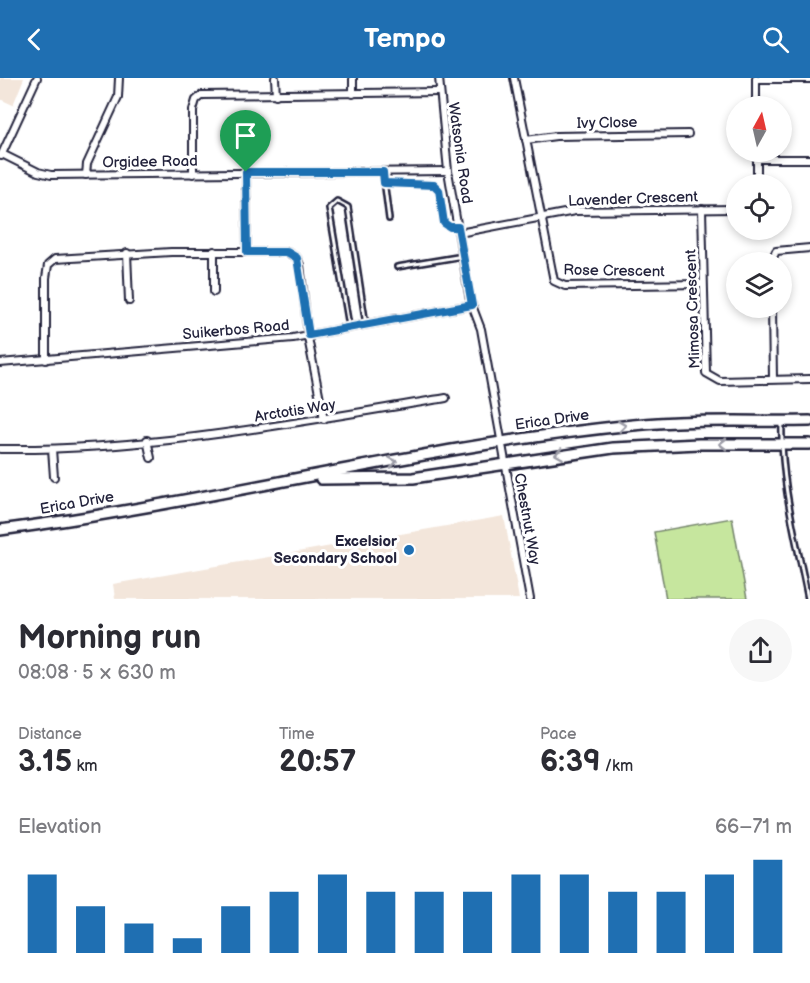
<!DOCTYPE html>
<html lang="en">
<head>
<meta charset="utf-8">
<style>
	:root { --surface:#fff; --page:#f7f7f7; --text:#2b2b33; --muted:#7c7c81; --accent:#1f6fb2 }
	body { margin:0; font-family:"Balsamiq Sans",sans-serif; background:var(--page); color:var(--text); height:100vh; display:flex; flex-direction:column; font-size:22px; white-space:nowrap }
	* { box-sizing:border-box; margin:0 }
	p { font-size:20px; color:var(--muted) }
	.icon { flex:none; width:33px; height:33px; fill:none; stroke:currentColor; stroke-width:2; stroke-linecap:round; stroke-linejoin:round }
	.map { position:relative; height:521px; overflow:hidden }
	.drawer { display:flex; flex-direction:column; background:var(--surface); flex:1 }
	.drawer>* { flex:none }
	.needle { width:39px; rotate:8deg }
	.controls { position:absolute; left:726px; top:18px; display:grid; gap:12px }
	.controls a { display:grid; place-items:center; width:66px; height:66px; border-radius:50%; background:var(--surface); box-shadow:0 3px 9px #0003; font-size:30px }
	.pin { position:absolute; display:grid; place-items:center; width:51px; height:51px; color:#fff; margin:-62px -26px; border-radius:50% 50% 50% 0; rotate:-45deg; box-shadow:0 0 6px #0007 }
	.pin .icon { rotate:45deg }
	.round { display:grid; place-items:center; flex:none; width:63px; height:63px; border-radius:32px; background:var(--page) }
	.head { display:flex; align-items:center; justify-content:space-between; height:102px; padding:0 18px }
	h1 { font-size:33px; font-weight:700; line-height:45px }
	.stats { display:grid; grid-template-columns:repeat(3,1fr); gap:9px; height:102px; padding:6px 18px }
	.stats div { display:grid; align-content:center }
	.stats b { font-size:30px; font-weight:700 }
	.stats small { font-size:16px; font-weight:400 }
	.stats p { font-size:16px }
	.chart { height:168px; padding:12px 18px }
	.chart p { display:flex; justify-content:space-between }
	.chart svg { width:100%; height:108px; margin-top:6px; stroke:var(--accent); stroke-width:6 }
	header { display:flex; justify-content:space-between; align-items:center; height:78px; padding:0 18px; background:var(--accent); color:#fff; font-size:27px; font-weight:700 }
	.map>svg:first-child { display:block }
	.built { fill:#f3e6db }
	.garden { fill:#c6e69e; stroke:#74846c; stroke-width:1.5 }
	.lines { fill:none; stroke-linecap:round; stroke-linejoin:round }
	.lane-casing { stroke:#22223b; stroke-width:8 }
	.street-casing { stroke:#22223b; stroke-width:10 }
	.secondary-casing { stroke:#22223b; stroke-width:14 }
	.lane { stroke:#fff; stroke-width:3 }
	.street { stroke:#fff; stroke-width:6 }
	.secondary { stroke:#fff; stroke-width:9 }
	.oneway { stroke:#9c9ca7 }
	.route-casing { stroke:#fff; stroke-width:12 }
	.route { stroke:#1f6fb2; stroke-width:8 }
	.poi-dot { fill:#1f6fb2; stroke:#fff; stroke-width:2 }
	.labels { text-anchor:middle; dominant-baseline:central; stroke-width:6; stroke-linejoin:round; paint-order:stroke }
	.street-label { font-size:15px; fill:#22223b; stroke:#fff }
	.poi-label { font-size:15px; font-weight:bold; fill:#22223b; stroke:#fff; text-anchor:end }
</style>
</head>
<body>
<header><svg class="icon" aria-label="back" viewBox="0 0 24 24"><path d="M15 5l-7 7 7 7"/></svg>Tempo<svg class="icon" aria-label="search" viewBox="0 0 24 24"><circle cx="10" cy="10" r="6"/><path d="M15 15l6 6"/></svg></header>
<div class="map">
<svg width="810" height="521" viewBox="0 0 810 521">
	<rect width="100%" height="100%" fill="#fff"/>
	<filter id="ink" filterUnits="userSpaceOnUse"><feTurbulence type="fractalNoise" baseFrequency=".0167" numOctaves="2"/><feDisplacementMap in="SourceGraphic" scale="12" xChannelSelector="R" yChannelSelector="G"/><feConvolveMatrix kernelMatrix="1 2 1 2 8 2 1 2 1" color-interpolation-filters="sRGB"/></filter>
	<g filter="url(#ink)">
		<g class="built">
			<polygon points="0,0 24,0 13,27 0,21"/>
			<polygon points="504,438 519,521 115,521 113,506"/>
		</g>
		<polygon class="garden" points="732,440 747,521 666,521 654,454"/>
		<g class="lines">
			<g class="lane-casing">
				<g id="lane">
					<polyline points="383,94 389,141"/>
					<polyline points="384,105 434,107 439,112 444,145 450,149 458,149"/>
					<polyline points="397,189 463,178"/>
					<polyline points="349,248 329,130 337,123 348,129 366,247"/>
					<path d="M782,345c-2,58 15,119 26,176"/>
				</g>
			</g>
			<g class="street-casing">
				<g id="street">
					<polyline points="275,0 276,17"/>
					<polyline points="353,0 353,16"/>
					<polyline points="439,0 448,93 470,222 481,251 530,521"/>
					<polyline points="514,0 554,203 565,208 702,206"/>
					<polyline points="756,0 756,28"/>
					<polyline points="756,1 810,1"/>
					<polyline points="526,62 556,58 688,56"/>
					<polyline points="757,74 757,106"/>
					<polyline points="2,76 38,94 51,97 448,93"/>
					<polyline points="1,78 37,0"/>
					<polyline points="757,81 810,81"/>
					<polyline points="246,95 247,173"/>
					<polyline points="193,96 193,32 196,22 202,17 439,14"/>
					<polyline points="86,97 87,86 118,19 119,0"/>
					<polyline points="702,131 706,295 720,303 810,301"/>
					<polyline points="459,155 575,133 736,131"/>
					<polyline points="127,175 129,223"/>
					<polyline points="771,184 776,173 810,170"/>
					<polyline points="214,214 214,173"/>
					<polyline points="772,230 773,301"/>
					<polyline points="46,282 46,200 48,187 55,181 171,174 287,174 297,180 300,187 309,265 324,341"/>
					<polyline points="0,285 293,260 472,227"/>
					<polyline points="147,362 151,380"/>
					<path d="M0,371c150,2 298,-27 446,-51"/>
					<polyline points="52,371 54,399"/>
				</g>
			</g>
			<g class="secondary-casing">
				<g id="secondary">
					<polyline points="321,401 413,400 613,370 699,366 810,366"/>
					<path d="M0,452c212,-28 420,-84 633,-105 58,-6 118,-3 177,-4"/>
				</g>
			</g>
			<use href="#lane" class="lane"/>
			<use href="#street" class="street"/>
			<use href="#secondary" class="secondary"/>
		</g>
		<defs><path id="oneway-chevron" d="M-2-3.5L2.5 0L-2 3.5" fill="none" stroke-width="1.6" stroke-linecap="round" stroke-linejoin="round" transform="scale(1.5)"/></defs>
		<g class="oneway">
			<use href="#oneway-chevron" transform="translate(622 348) rotate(-7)"/>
			<use href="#oneway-chevron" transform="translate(723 366) rotate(-180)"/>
			<use href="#oneway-chevron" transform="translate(559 376) rotate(172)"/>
			<use href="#oneway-chevron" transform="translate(393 384) rotate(-10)"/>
		</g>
	</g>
	<g class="lines" filter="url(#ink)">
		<g class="route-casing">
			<polygon id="route" points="246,94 383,94 384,105 434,107 439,112 444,145 450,149 458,149 472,227 309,257 297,180 287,174 247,174"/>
		</g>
		<use href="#route" class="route"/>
	</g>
	<circle class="poi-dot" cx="409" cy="472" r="6"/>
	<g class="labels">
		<g class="street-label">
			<text transform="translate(607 45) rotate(-1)">Ivy Close</text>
			<text transform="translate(460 75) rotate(82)">Watsonia Road</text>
			<text transform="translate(150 84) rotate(-1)">Orgidee Road</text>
			<text transform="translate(633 121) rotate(-2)">Lavender Crescent</text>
			<text transform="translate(614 193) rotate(1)">Rose Crescent</text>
			<text transform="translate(693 231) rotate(-92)">Mimosa Crescent</text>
			<text transform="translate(236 252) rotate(-5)">Suikerbos Road</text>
			<text transform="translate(295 333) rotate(-9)">Arctotis Way</text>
			<text transform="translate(552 342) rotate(-8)">Erica Drive</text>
			<text transform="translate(77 425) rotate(-10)">Erica Drive</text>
			<text transform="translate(527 441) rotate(80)">Chestnut Way</text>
		</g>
		<g class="poi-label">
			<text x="397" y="463">Excelsior<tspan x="397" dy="17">Secondary School</tspan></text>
		</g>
	</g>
</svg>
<div class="controls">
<a><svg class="needle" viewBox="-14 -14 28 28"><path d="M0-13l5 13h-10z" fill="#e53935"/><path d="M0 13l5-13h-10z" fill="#7c7c81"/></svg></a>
<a><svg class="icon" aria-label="locate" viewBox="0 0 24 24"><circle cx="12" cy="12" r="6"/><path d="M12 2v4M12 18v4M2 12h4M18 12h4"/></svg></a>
<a><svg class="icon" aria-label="layers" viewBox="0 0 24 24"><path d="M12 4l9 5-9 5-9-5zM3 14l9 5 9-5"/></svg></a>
</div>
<div class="pin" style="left:246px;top:94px;background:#1e9e55"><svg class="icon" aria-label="arrive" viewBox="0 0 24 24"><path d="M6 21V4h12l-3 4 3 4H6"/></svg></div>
</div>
<section class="drawer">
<div class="head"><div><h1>Morning run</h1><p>08:08 · 5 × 630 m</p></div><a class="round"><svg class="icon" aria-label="share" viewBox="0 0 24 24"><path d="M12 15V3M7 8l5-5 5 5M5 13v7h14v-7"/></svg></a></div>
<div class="stats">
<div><p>Distance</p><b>3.15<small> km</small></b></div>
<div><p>Time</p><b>20:57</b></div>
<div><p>Pace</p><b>6:39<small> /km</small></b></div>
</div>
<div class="chart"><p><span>Elevation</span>66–71 m</p>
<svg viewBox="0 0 160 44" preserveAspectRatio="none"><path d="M5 44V12M15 44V25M25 44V32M35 44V38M45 44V25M55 44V19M65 44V12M75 44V19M85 44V19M95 44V19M105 44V12M115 44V12M125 44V19M135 44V19M145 44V12M155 44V6"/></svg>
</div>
</section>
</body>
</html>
